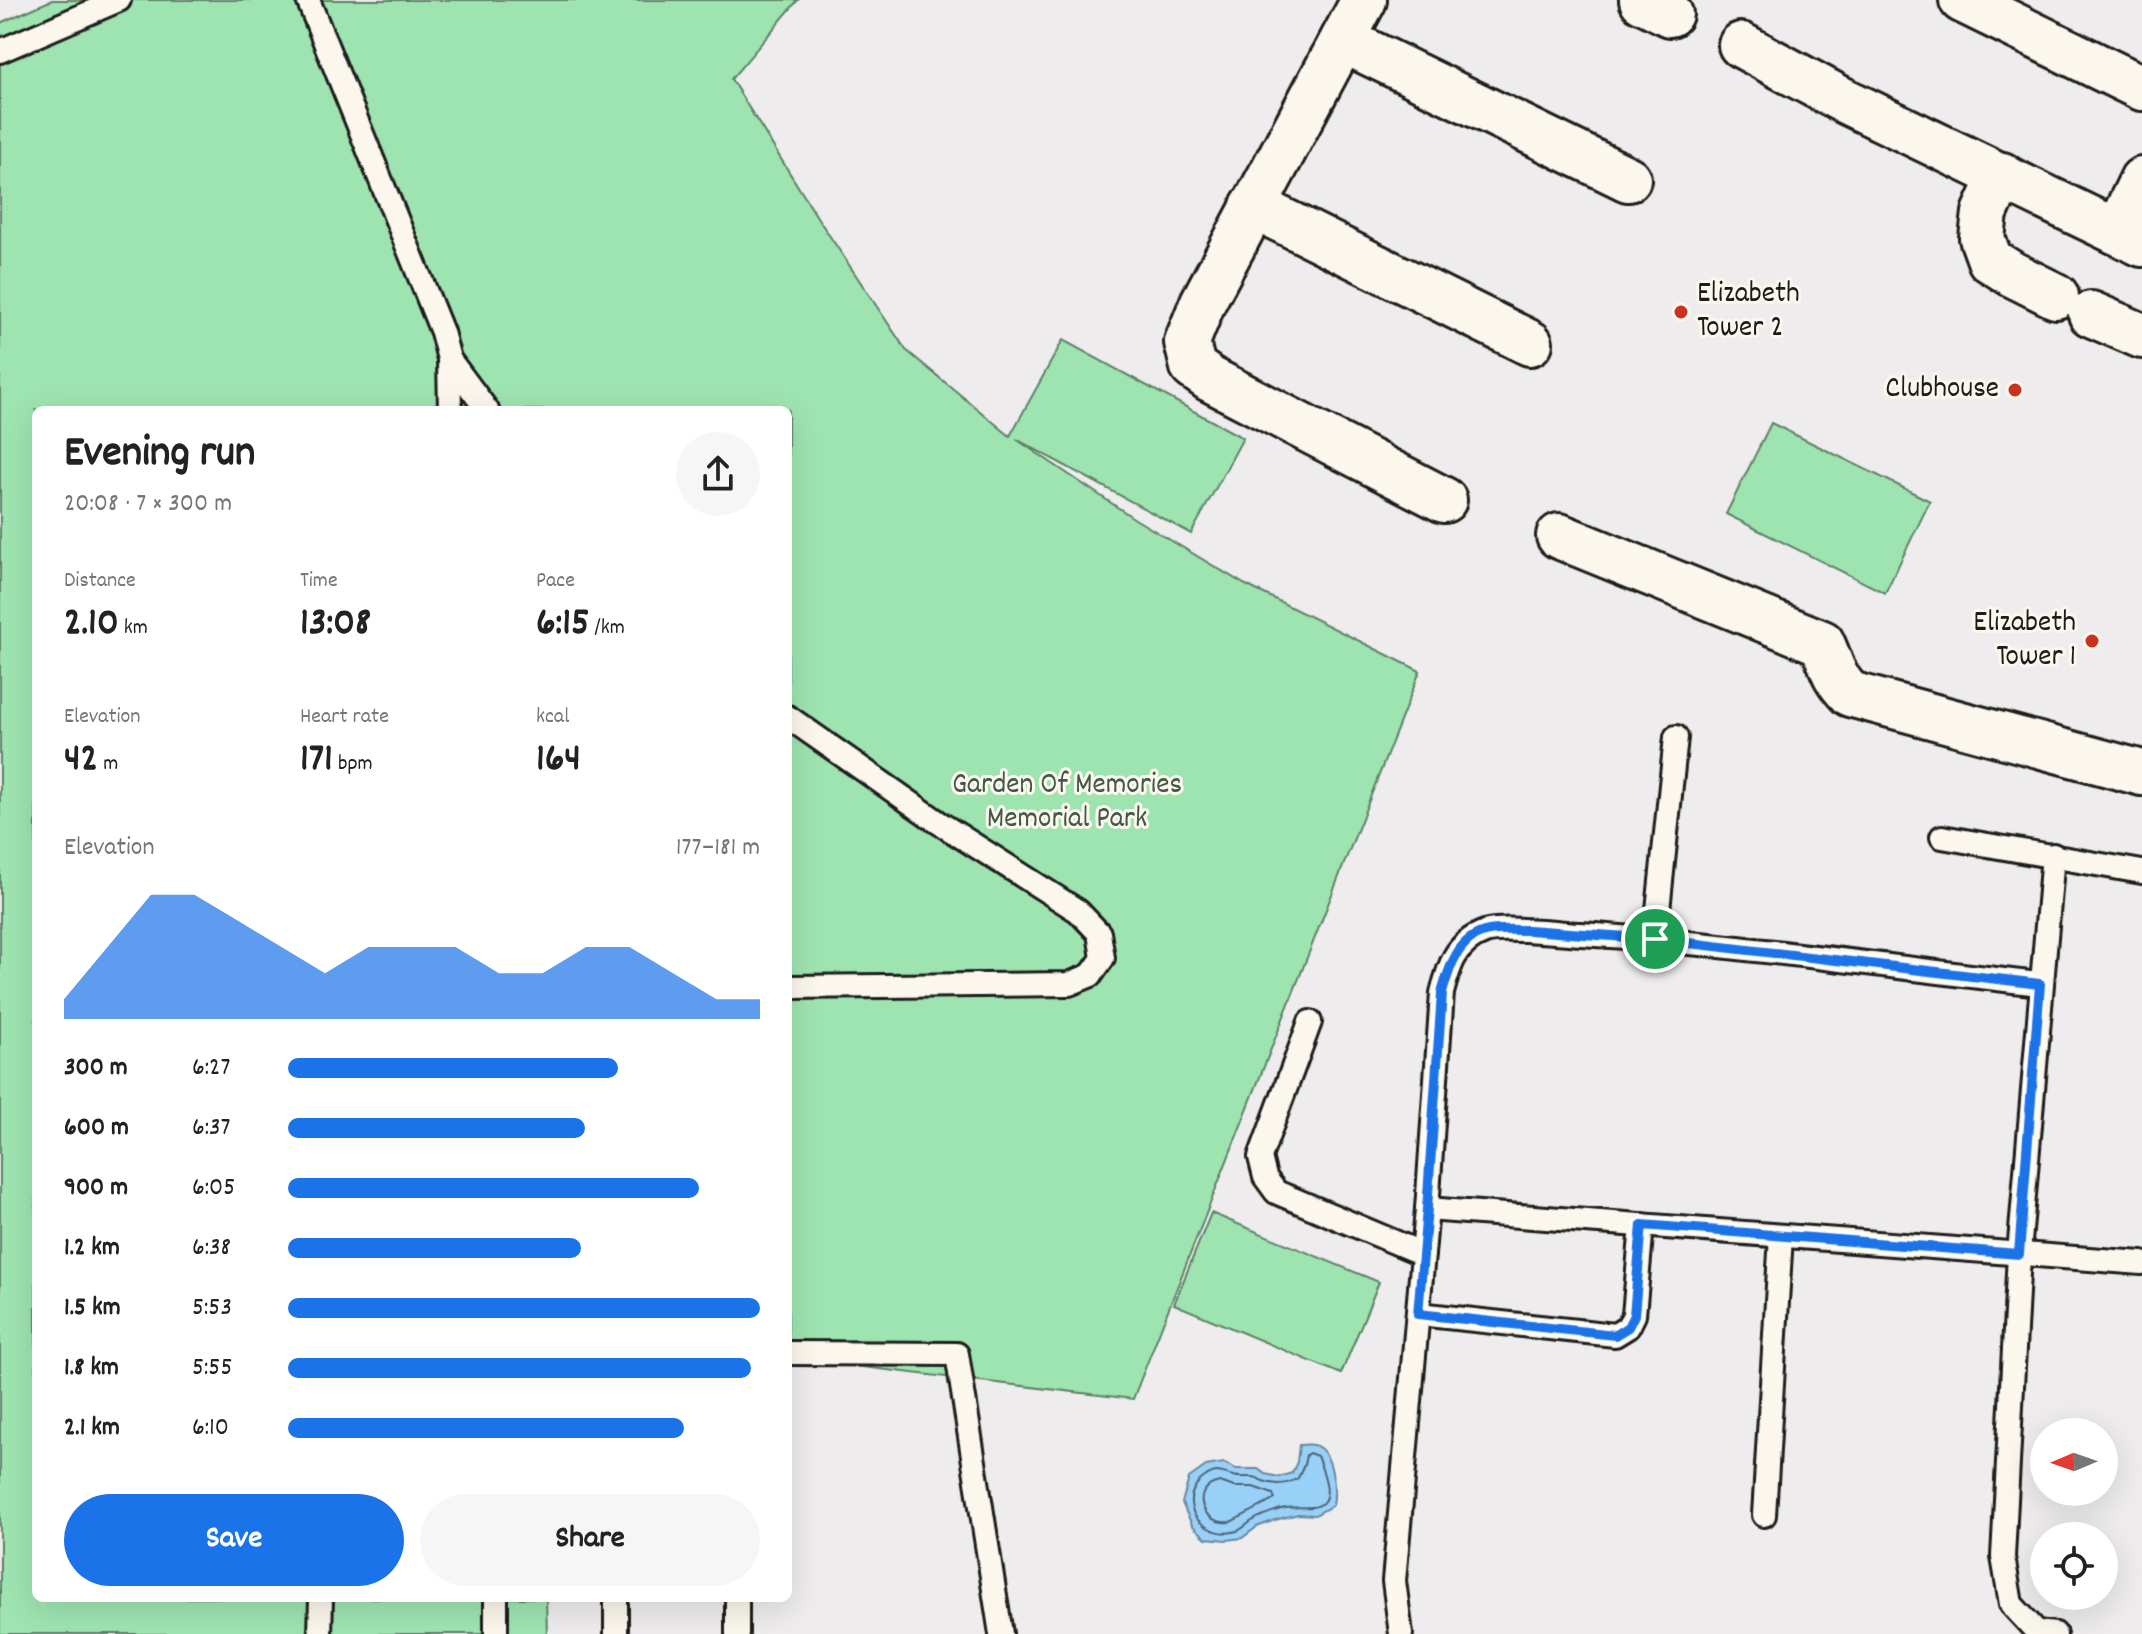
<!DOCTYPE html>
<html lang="en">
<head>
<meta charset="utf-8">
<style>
	:root { --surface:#fff; --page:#f6f6f6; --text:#222; --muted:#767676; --accent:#1a73e8 }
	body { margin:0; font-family:Dekko,sans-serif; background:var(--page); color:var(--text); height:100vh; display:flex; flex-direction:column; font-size:30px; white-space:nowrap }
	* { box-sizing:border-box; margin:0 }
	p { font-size:26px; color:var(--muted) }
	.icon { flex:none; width:44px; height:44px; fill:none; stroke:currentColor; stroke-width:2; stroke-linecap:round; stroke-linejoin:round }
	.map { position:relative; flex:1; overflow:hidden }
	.panel { position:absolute; left:32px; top:406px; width:760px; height:1196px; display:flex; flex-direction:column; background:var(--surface); border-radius:12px; box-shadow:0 8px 32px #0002 }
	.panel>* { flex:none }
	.needle { width:52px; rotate:268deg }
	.controls { position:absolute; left:2030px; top:1418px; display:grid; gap:16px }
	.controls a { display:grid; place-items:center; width:88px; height:88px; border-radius:50%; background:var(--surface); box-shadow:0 8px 32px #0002; font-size:40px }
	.pin { position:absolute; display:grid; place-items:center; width:68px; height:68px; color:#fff; margin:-34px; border:4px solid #fff; border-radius:50%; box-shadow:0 2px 8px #0007 }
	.round { display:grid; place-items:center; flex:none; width:84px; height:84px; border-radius:42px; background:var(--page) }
	.head { display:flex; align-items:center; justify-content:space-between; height:136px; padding:0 32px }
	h1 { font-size:44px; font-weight:700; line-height:60px }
	.metrics { display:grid; grid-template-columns:repeat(3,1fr); gap:12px; height:136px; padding:8px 32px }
	.metrics div { display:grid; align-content:center }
	.metrics b { font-size:40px; font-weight:700 }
	.metrics small { font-size:22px; font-weight:400 }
	.metrics p { font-size:22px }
	.chart { height:224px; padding:16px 32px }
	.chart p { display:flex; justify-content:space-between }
	.chart svg { width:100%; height:144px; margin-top:8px; fill:var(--accent); opacity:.7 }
	.cta { display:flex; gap:16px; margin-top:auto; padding:16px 32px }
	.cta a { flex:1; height:92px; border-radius:48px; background:var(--accent); color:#fff; font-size:32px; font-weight:700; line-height:92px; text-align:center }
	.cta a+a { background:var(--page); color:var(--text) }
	ul { padding:0 32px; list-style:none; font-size:26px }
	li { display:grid; grid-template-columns:128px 96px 1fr; align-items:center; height:60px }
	li i { height:20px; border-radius:10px; background:var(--accent) }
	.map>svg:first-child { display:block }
	.green { fill:#9ee4b0; stroke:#5d8066; stroke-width:2 }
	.water { fill:#99d0f8; stroke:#6788a0; stroke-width:2 }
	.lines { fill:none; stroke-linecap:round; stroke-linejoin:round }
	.shore { stroke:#4e6474; stroke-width:2 }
	.lane-casing { stroke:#1c1c1c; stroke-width:28 }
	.street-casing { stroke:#1c1c1c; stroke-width:50 }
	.lane { stroke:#fbf7ec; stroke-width:22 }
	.street { stroke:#fbf7ec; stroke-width:44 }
	.route-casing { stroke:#fff; stroke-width:16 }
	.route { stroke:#1a73e8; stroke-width:10 }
	.poi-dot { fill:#c8321e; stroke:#fbf7ec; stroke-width:3 }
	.labels { text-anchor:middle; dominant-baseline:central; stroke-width:6; stroke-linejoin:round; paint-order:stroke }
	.poi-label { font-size:30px; fill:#1c1c1c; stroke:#fbf7ec; text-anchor:end }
	.park-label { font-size:30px; fill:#435848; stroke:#fbf7ec }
</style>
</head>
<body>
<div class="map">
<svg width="2142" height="1634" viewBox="0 0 2142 1634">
	<rect width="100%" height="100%" fill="#eeeced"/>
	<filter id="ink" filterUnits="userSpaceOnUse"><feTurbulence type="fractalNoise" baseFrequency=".0125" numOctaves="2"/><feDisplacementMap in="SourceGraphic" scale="16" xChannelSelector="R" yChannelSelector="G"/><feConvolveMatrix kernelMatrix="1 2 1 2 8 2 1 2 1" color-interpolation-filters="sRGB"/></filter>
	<g filter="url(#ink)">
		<g class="green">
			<polygon points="52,0 798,0 731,79 819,220 906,350 1010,436 1063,340 1243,438 1191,534 1016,439 1135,519 1244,584 1420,671 1133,1399 845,1365 788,1365 788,410 36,410 36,1598 546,1598 547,1634 0,1634 0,23"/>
			<polygon points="1771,423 1930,501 1885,593 1726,514"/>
			<polygon points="1211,1213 1379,1282 1341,1374 1174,1304"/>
		</g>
		<path class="water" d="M1299,1445c5,0 9,-1 14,0 20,4 23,44 20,60l-18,10 -17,-1 -23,6 -18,7 -15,11 -15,2 -21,-2 -14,-13 -10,-22 7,-25 17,-12 18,-3 12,6h22l7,5 14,3 13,-4 5,-11z"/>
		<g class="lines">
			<g class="shore">
				<path d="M1309,1453l8,3c6,15 21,49 -5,51 -11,1 -20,-1 -31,2 -9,3 -20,6 -29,12 -5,3 -9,8 -15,10 -19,6 -44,-6 -46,-28 -1,-11 6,-21 14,-26 12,-9 16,-4 28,-1 6,2 13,1 19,1 9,1 3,1 11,4 13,5 24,4 35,-3l6,-13 2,-10z"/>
				<path d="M1220,1482l14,5h19l20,7 2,5c-3,2 -42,22 -45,23 -29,4 -41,-35 -10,-40z"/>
			</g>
			<g class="lane-casing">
				<g id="lane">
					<polyline points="308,0 442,332 449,359 450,410"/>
					<polyline points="0,51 119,0"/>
					<polyline points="449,359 487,410"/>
					<polyline points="788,717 938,822 1078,911 1099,933 1103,958 1091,975 1069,984 788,987"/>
					<polyline points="1942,837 2142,872"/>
					<polyline points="2053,855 2019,1254 2003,1557 2011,1604 2037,1632 2055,1634"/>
					<polyline points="1655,939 1676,737"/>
					<polyline points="1310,1022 1260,1157 1265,1177 1276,1192 1423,1254"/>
					<polyline points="1427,1209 2142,1263"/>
					<polyline points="1418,1314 1615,1335 1628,1327 1634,1315 1642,1225"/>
					<polyline points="788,1353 957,1354 1001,1634"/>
					<polyline points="1764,1515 1781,1236"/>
					<polyline points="496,1598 496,1634"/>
					<polyline points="320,1634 321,1598"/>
					<polyline points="616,1634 616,1598"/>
					<polyline points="737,1634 737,1598"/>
					<path d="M1401,1634l-7,-53 33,-372 15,-216c7,-27 13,-50 43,-61 16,-6 76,1 96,2 154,10 307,33 459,50"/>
				</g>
			</g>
			<g class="street-casing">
				<g id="street">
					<polyline points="1364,0 1203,302 1187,342 1193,367 1210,379 1444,500"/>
					<polyline points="1642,0 1670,14"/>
					<polyline points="1962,0 2142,88"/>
					<polyline points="1343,40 1628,179"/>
					<polyline points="1741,45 1839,98 2142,244"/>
					<polyline points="2002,175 1985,213 1982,238 1990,260 2012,274 2056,296"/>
					<polyline points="1253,206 1530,343"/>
					<polyline points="2117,232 2142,180"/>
					<polyline points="2091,314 2142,336"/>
					<path d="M1559,536l263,107c10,22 10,33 28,51l292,79"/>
				</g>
			</g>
			<use href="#lane" class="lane"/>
			<use href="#street" class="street"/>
		</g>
	</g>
	<g class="lines" filter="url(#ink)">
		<g class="route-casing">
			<path id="route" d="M1528,930l127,9 385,45 -21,270 -377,-29 -8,90 -6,12 -13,8 -197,-21 9,-105 15,-216c7,-25 16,-57 47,-62 12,-2 27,-1 39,-1z"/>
		</g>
		<use href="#route" class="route"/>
	</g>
	<g class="poi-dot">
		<circle cx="1681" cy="312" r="8"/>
		<circle cx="2015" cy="390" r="8"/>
		<circle cx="2092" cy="641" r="8"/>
	</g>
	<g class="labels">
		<g class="poi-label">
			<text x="1697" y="295" text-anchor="start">Elizabeth<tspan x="1697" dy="34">Tower 2</tspan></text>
			<text x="1999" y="390">Clubhouse</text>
			<text x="2076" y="624">Elizabeth<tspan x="2076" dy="34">Tower 1</tspan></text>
		</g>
		<g class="park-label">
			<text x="1067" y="786">Garden Of Memories<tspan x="1067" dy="34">Memorial Park</tspan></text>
		</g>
	</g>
</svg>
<div class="controls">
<a><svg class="needle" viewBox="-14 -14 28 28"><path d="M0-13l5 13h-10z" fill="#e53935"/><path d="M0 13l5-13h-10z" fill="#767676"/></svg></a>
<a><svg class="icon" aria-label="locate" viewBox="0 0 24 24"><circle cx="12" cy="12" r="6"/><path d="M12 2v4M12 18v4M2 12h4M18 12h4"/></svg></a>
</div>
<div class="pin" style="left:1655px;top:939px;background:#1e9e55"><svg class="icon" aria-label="arrive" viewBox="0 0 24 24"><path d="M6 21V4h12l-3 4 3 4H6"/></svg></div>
<section class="panel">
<div class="head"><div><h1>Evening run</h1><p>20:08 · 7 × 300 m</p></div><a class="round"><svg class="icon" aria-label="share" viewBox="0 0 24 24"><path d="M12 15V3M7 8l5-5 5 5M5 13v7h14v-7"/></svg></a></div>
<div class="metrics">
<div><p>Distance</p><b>2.10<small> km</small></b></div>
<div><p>Time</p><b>13:08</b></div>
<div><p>Pace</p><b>6:15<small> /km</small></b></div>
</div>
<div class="metrics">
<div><p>Elevation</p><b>42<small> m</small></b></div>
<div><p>Heart rate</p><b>171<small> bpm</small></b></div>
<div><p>kcal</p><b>164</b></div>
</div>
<div class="chart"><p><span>Elevation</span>177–181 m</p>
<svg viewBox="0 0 160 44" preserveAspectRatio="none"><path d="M0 44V38L10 22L20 6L30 6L40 14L50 22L60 30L70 22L80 22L90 22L100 30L110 30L120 22L130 22L140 30L150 38L160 38V44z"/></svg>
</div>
<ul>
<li><b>300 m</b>6:27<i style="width:70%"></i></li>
<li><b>600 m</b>6:37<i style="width:63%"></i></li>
<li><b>900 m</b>6:05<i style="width:87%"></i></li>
<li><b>1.2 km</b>6:38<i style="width:62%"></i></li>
<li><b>1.5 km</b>5:53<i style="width:100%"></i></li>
<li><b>1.8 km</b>5:55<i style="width:98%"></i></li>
<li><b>2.1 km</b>6:10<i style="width:84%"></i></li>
</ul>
<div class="cta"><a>Save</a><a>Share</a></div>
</section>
</div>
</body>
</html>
